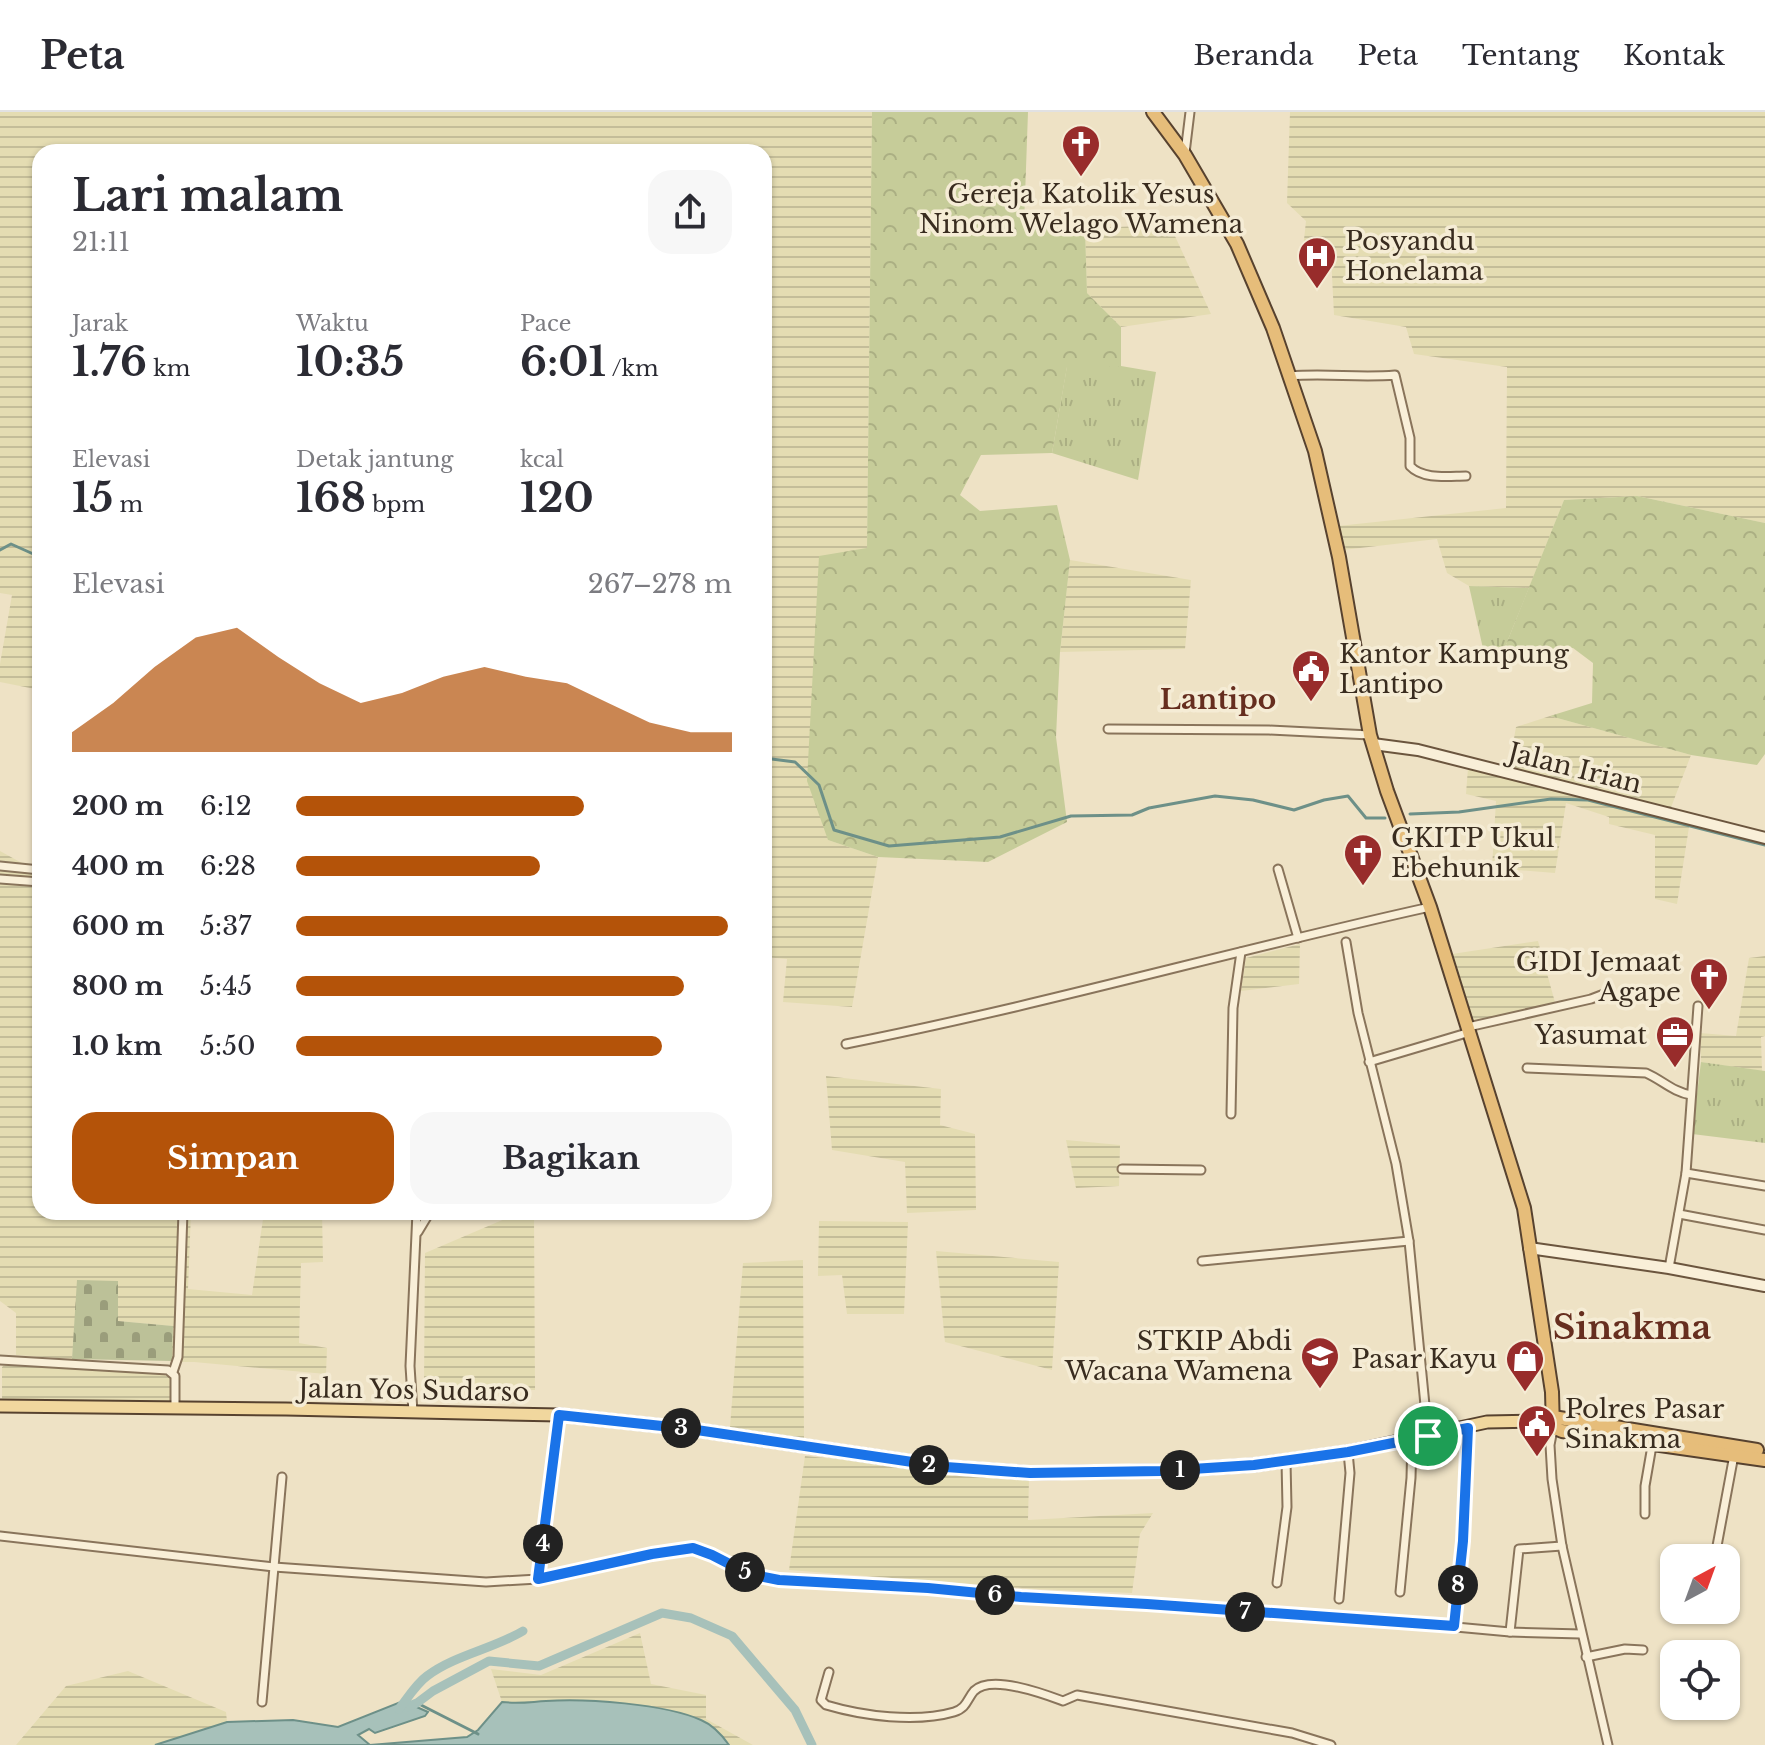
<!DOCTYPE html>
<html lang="id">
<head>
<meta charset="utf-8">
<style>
	:root { --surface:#fff; --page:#f7f7f7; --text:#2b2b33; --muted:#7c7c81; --line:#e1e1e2; --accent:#b45309 }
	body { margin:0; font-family:"Libre Baskerville",serif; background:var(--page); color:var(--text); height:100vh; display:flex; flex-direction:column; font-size:30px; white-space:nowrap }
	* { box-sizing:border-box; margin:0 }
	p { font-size:26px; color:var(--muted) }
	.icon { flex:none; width:44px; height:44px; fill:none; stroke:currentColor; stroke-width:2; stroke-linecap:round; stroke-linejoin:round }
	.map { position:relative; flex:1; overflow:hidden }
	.drawer { position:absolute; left:32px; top:32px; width:740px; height:1076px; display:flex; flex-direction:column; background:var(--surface); border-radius:24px; box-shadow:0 2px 6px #0004 }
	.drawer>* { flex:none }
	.needle { width:52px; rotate:41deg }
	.fabs { position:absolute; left:1660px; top:1432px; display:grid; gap:16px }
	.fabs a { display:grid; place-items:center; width:80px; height:80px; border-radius:16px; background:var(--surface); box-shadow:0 2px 6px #0004; font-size:40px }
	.pin { position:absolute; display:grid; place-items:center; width:68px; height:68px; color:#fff; margin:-34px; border:4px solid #fff; border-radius:50%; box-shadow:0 2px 8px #0007 }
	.km { position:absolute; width:40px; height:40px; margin:-20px; border-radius:50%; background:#222; color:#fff; font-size:22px; line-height:40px; text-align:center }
	.round { display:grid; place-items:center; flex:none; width:84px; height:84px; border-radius:24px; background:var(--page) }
	.head { display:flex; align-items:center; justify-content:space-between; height:136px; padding:0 40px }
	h1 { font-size:44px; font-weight:800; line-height:60px }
	.metrics { display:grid; grid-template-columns:repeat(3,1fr); gap:12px; height:136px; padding:8px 40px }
	.metrics div { display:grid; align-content:center }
	.metrics b { font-size:40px; font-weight:800 }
	.metrics small { font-size:22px; font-weight:400 }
	.metrics p { font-size:22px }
	.chart { height:224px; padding:16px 40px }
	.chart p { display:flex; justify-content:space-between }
	.chart svg { width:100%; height:144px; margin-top:8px; fill:var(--accent); opacity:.7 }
	.cta { display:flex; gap:16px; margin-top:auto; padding:16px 40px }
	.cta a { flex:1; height:92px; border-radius:24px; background:var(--accent); color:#fff; font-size:32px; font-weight:800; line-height:92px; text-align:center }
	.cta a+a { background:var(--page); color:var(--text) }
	ul { padding:0 40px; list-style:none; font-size:26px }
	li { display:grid; grid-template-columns:128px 96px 1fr; align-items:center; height:60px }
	li i { height:20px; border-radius:10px; background:var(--accent) }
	header { display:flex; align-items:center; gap:48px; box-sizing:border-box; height:112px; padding:0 40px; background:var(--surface); border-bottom:2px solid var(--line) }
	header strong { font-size:38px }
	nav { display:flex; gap:44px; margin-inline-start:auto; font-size:28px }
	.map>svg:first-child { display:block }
	.farmland { fill:url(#farmland-rules) }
	.grass { fill:url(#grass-tufts) }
	.forest { fill:url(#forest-crowns) }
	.cemetery { fill:url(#cemetery-stones) }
	.water { fill:#a7c1ba; stroke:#6d9088; stroke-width:2 }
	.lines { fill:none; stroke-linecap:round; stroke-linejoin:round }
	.stream { stroke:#6d9088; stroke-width:3 }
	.canal { stroke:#a7c1ba; stroke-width:9 }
	.minor-casing { stroke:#89745b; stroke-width:11 }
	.secondary-casing { stroke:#6b553e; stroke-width:14 }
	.primary-casing { stroke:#57422f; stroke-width:15 }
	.trunk-casing { stroke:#57422f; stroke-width:16 }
	.minor { stroke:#f9efd8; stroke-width:7 }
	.secondary { stroke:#f9efd8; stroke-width:10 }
	.primary { stroke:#f1d79e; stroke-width:11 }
	.trunk { stroke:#e6bd7a; stroke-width:12 }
	.route-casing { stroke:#fff; stroke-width:16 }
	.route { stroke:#1a73e8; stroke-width:10 }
	.labels { text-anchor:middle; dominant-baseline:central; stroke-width:7; stroke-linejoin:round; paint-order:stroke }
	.poi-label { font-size:26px; fill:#392c1f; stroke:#f5ecd5; text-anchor:start }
	.street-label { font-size:26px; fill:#392c1f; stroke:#f5ecd5 }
	.neighbourhood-label { font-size:28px; font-weight:bold; fill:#662e1f; stroke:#f5ecd5 }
	.district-label { font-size:34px; font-weight:bold; fill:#662e1f; stroke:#f5ecd5 }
</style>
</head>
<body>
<header>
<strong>Peta</strong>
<nav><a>Beranda</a><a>Peta</a><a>Tentang</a><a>Kontak</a></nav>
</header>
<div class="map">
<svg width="1765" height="1633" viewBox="0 0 1765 1633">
	<defs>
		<pattern id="farmland-rules" width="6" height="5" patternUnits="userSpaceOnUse" patternTransform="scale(2)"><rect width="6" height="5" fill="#e4dcb2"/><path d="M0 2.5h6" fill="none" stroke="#c4bd99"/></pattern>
		<pattern id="grass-tufts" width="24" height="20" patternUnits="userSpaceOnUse" patternTransform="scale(2)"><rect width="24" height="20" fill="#c6cc99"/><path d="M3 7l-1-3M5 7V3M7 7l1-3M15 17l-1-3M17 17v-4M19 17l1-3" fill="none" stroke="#abaf83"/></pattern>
		<pattern id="forest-crowns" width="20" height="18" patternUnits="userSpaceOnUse" patternTransform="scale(2)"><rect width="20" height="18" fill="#c6cc99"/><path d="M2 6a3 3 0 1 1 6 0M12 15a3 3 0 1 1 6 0" fill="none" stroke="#abaf83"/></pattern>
		<pattern id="cemetery-stones" width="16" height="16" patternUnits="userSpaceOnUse" patternTransform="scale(2)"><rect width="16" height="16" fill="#bcc198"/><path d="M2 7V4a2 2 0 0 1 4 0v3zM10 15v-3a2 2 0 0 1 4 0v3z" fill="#9a9d7b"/></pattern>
	</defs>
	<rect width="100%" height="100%" fill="#eee2c5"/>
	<g class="farmland">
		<polygon points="0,0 872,0 867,437 828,728 878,745 852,895 783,890 787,847 764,845 764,40 40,40 40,578 0,570 0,552 12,483 0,481"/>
		<polygon points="1290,0 1765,0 1765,411 1637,384 1564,388 1529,476 1469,474 1447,461 1437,427 1343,438 1338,414 1506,396 1507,255 1414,242 1406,215 1334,203 1331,144 1303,137 1306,109 1287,91"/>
		<polygon points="1175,113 1174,122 1211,202 1121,215 1087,181 1085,116"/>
		<polygon points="1070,448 1191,468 1185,537 1060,540"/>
		<polygon points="1550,604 1691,643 1667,706 1687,711 1689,715 1677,792 1655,787 1655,723 1609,712 1609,705 1566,691 1555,761 1492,756 1496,689 1466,682 1468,656 1507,666 1516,615"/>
		<polygon points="0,739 40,761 40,1100 191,1100 188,1177 252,1183 264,1100 322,1100 323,1150 301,1151 299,1231 327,1236 326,1262 194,1250 180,1250 171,1255 173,1214 118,1209 118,1169 78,1169 72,1247 16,1243 16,1201 0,1189"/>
		<polygon points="1538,829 1556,894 1474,913 1452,842"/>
		<polygon points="1300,832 1299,872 1241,879 1246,846"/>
		<polygon points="1765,844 1765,924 1761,925 1762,959 1701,950 1700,921 1736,924 1749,846"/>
		<polygon points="826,964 941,977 940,1013 975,1022 976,1098 907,1101 905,1050 832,1038"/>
		<polygon points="1066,1028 1120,1033 1119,1074 1076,1076"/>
		<polygon points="521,1100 534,1100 535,1278 424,1276 425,1141"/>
		<polygon points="819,1109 908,1110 904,1202 847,1202 842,1163 818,1164"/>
		<polygon points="936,1139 1059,1150 1052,1258 945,1230"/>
		<polygon points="803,1148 804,1329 730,1315 743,1151"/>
		<polygon points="6,1252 166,1261 172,1264 172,1292 2,1290 2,1255"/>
		<polygon points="805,1344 1029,1366 1028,1408 1153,1401 1140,1422 1132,1481 1035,1477 789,1458"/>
		<polygon points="640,1521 651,1572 706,1583 706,1607 753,1633 729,1633 714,1616 701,1608 629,1592 502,1590 491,1557 541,1563"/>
		<polygon points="128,1559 226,1600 227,1610 155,1633 16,1633 66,1574"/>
	</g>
	<g class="grass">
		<polygon points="1067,254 1121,254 1156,260 1138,368 1052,341"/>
		<polygon points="1469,474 1529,476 1503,540 1484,541"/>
		<polygon points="1701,950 1765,959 1765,1031 1692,1022"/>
	</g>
	<g class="forest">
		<polygon points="872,0 1028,0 1024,113 1085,116 1087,181 1121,215 1121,254 1067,255 1052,341 981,343 960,383 980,399 1057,393 1070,448 1060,540 1056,625 1067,710 988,750 878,745 828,728 807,669 819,444 867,436"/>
		<polygon points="1637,384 1765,411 1765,642 1757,653 1691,643 1550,604 1592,591 1593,551 1573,536 1503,540 1564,388"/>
	</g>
	<polygon class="cemetery" points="77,1168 118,1169 118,1209 173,1214 172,1249 72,1247"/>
	<path class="water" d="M403,1589l25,11 -3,4 -50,17 -6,-4 -11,6 12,10 97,-8 11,-7 24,-28c17,2 27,0 44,-1 39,-3 119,3 155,19 12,5 21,15 28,25h-574l72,-23 66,-2 45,7z"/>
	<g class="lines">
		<g class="stream">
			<polyline points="0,438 11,432 40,445"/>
			<polyline points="764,646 795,650 819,673 834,718 889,734 1000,725 1071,704 1132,703 1149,696 1215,684 1253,688 1294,698 1324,688 1348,684 1366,706 1385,706"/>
			<polyline points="1410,702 1459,700 1551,687 1588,688 1765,733"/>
			<polyline points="417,1591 478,1622"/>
		</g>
		<g class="canal">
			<polyline points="404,1596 417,1591 433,1579 489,1549 539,1554 662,1501 691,1506 732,1524 795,1598 812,1633"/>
			<path d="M399,1597c8,-10 17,-25 28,-33 28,-21 66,-27 96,-45"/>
		</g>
		<g class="minor-casing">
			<g id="minor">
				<polyline points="1185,41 1190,0"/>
				<path d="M1290,264c35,-3 70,2 105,-1l15,63v28c13,14 39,10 56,10"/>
				<polyline points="1108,617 1269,618 1370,623"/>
				<polyline points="0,754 40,758"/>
				<polyline points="1278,757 1298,826"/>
				<polyline points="0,767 40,770"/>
				<polyline points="1346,830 1358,901 1396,1052 1409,1129 1428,1324"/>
				<polyline points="1468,915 1591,887 1604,882"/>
				<path d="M846,932c197,-39 389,-94 584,-137"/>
				<polyline points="1369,950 1470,920"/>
				<path d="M1527,956l119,5c16,7 27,19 45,22"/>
				<polyline points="1231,1002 1233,896 1241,840"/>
				<polyline points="1122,1057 1201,1058"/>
				<polyline points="1686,1061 1765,1074"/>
				<polyline points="1679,1102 1765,1118"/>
				<polyline points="418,1120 430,1100"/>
				<polyline points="1202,1149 1409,1129"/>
				<polyline points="1669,1156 1686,1061 1698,894"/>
				<polyline points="0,1248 168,1258 175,1264 175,1296"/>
				<polyline points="173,1260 178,1245 183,1100"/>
				<polyline points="413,1300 410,1254 417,1100"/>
				<polyline points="1553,1317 1550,1333 1552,1367 1562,1434 1608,1633"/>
				<polyline points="1645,1402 1645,1374 1653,1328"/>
				<polyline points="0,1424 274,1455 486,1470 538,1467 670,1438 693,1436 712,1443 749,1462 779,1468 928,1476 1021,1485 1358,1506 1510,1520 1581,1522"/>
				<polyline points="1718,1446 1717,1434 1734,1343"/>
				<polyline points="538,1467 559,1303"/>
				<polyline points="1277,1471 1287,1395 1286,1349"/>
				<polyline points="1400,1480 1411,1366 1412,1327"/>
				<polyline points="1339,1487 1350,1361 1348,1340"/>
				<polyline points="1454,1514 1463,1429 1468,1316"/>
				<polyline points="1510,1520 1519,1437 1562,1434"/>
				<polyline points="1586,1545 1625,1537 1643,1538"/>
				<path d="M829,1560l-8,28 5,5c37,11 90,18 128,7 13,-4 13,-13 20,-21 17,-17 70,3 89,10l14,-6 215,38 39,12"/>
				<polyline points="262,1590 282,1365"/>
			</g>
		</g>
		<g class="secondary-casing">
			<g id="secondary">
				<polyline points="1373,632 1418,638 1765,726"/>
				<polyline points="1529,1136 1669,1156 1765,1174"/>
			</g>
		</g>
		<g class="primary-casing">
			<polyline id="primary" points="0,1294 286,1297 559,1303 690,1317 946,1355 1030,1361 1161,1359 1254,1353 1348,1340 1487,1310 1539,1309"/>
		</g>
		<g class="trunk-casing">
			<g id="trunk">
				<polyline points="1153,0 1185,43 1237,132 1273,216 1315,339 1339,445 1370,623 1387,679 1430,795 1524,1096 1552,1280 1553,1317"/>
				<polyline points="1546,1307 1553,1305 1757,1338"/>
				<polyline points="1539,1309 1562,1319 1765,1348"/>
			</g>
		</g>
		<use href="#minor" class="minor"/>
		<use href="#secondary" class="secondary"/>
		<use href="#primary" class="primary"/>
		<use href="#trunk" class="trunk"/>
	</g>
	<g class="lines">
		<g class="route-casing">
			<polygon id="route" points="559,1303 690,1317 946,1355 1030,1361 1161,1359 1254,1353 1348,1340 1468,1316 1463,1429 1454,1514 1147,1492 1021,1485 928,1476 779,1468 749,1462 712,1443 693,1436 652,1442 538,1467"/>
		</g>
		<use href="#route" class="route"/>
	</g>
	<defs>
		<g id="church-pin" transform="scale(2)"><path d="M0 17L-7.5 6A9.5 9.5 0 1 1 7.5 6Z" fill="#982c2b" stroke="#f5ecd5"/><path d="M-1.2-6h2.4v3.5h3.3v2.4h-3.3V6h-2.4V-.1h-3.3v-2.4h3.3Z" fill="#fff"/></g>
		<g id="hospital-pin" transform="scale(2)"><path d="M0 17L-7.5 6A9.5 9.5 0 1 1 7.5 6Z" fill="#982c2b" stroke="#f5ecd5"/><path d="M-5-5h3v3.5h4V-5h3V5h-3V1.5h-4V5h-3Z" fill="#fff"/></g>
		<g id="civic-pin" transform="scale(2)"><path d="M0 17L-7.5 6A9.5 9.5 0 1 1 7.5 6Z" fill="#982c2b" stroke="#f5ecd5"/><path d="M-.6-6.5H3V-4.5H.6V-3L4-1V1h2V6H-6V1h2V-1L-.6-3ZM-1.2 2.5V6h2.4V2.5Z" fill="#fff"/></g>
		<g id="office-pin" transform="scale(2)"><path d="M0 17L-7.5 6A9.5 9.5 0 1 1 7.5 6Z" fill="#982c2b" stroke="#f5ecd5"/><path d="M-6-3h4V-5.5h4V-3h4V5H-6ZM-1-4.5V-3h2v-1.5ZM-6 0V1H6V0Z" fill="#fff"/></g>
		<g id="university-pin" transform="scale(2)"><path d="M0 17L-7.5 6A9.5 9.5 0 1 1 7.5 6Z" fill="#982c2b" stroke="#f5ecd5"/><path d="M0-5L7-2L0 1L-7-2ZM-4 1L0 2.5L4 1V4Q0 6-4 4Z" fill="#fff"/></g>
		<g id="shop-pin" transform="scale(2)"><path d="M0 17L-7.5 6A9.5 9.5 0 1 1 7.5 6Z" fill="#982c2b" stroke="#f5ecd5"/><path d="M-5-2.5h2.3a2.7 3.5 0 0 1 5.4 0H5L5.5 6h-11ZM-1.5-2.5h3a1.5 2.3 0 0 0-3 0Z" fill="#fff"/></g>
	</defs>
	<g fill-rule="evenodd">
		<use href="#church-pin" x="1081" y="32"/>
		<use href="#hospital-pin" x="1317" y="144"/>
		<use href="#civic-pin" x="1311" y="557"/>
		<use href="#church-pin" x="1363" y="741"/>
		<use href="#church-pin" x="1709" y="865"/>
		<use href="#office-pin" x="1675" y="923"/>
		<use href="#university-pin" x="1320" y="1244"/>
		<use href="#shop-pin" x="1525" y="1247"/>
		<use href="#civic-pin" x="1537" y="1312"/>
	</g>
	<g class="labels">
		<g class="poi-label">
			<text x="1081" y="82" text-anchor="middle">Gereja Katolik Yesus<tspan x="1081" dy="30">Ninom Welago Wamena</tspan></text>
			<text x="1345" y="129">Posyandu<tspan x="1345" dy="30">Honelama</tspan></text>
			<text x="1339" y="542">Kantor Kampung<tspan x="1339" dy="30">Lantipo</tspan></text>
			<text x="1391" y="726">GKITP Ukul<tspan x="1391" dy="30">Ebehunik</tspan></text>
			<text x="1681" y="850" text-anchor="end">GIDI Jemaat<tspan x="1681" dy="30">Agape</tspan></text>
			<text x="1647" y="923" text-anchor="end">Yasumat</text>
			<text x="1292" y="1229" text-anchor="end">STKIP Abdi<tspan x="1292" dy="30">Wacana Wamena</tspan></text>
			<text x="1497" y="1247" text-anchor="end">Pasar Kayu</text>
			<text x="1565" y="1297">Polres Pasar<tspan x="1565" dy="30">Sinakma</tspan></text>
		</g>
		<g class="street-label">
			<text transform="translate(1575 656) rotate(14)">Jalan Irian</text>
			<text transform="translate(414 1278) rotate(1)">Jalan Yos Sudarso</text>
		</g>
		<g class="neighbourhood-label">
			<text x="1218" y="587">Lantipo</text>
		</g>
		<g class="district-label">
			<text x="1632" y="1215">Sinakma</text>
		</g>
	</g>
</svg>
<div class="fabs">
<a><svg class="needle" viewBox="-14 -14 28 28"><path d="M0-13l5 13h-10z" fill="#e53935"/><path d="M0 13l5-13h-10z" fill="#7c7c81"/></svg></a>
<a><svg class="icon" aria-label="locate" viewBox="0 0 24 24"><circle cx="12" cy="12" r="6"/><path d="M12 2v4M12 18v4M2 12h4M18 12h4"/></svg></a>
</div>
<div class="pin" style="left:1428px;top:1324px;background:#1e9e55"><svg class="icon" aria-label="arrive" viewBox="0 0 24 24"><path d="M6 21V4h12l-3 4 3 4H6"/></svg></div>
<b class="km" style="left:1180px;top:1358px">1</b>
<b class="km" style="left:929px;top:1353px">2</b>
<b class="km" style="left:681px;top:1316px">3</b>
<b class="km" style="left:543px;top:1432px">4</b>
<b class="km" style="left:745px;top:1460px">5</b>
<b class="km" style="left:995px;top:1483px">6</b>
<b class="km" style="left:1245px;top:1500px">7</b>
<b class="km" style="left:1458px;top:1473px">8</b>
<section class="drawer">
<div class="head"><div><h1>Lari malam</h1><p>21:11</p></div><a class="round"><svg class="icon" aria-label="share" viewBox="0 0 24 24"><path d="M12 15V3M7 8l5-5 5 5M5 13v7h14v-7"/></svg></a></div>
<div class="metrics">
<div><p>Jarak</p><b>1.76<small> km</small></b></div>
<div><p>Waktu</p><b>10:35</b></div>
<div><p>Pace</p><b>6:01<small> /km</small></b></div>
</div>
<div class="metrics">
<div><p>Elevasi</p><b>15<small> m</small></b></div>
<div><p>Detak jantung</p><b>168<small> bpm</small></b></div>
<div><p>kcal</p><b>120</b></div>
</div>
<div class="chart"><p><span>Elevasi</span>267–278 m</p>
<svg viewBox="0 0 160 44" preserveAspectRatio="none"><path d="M0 44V38L10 29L20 18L30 9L40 6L50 15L60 23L70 29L80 26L90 21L100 18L110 21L120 23L130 29L140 35L150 38L160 38V44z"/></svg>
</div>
<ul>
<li><b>200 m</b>6:12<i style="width:66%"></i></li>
<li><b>400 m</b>6:28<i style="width:56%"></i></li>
<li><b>600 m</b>5:37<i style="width:99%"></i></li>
<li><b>800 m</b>5:45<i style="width:89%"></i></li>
<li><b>1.0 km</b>5:50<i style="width:84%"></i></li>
</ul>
<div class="cta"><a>Simpan</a><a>Bagikan</a></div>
</section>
</div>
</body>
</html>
